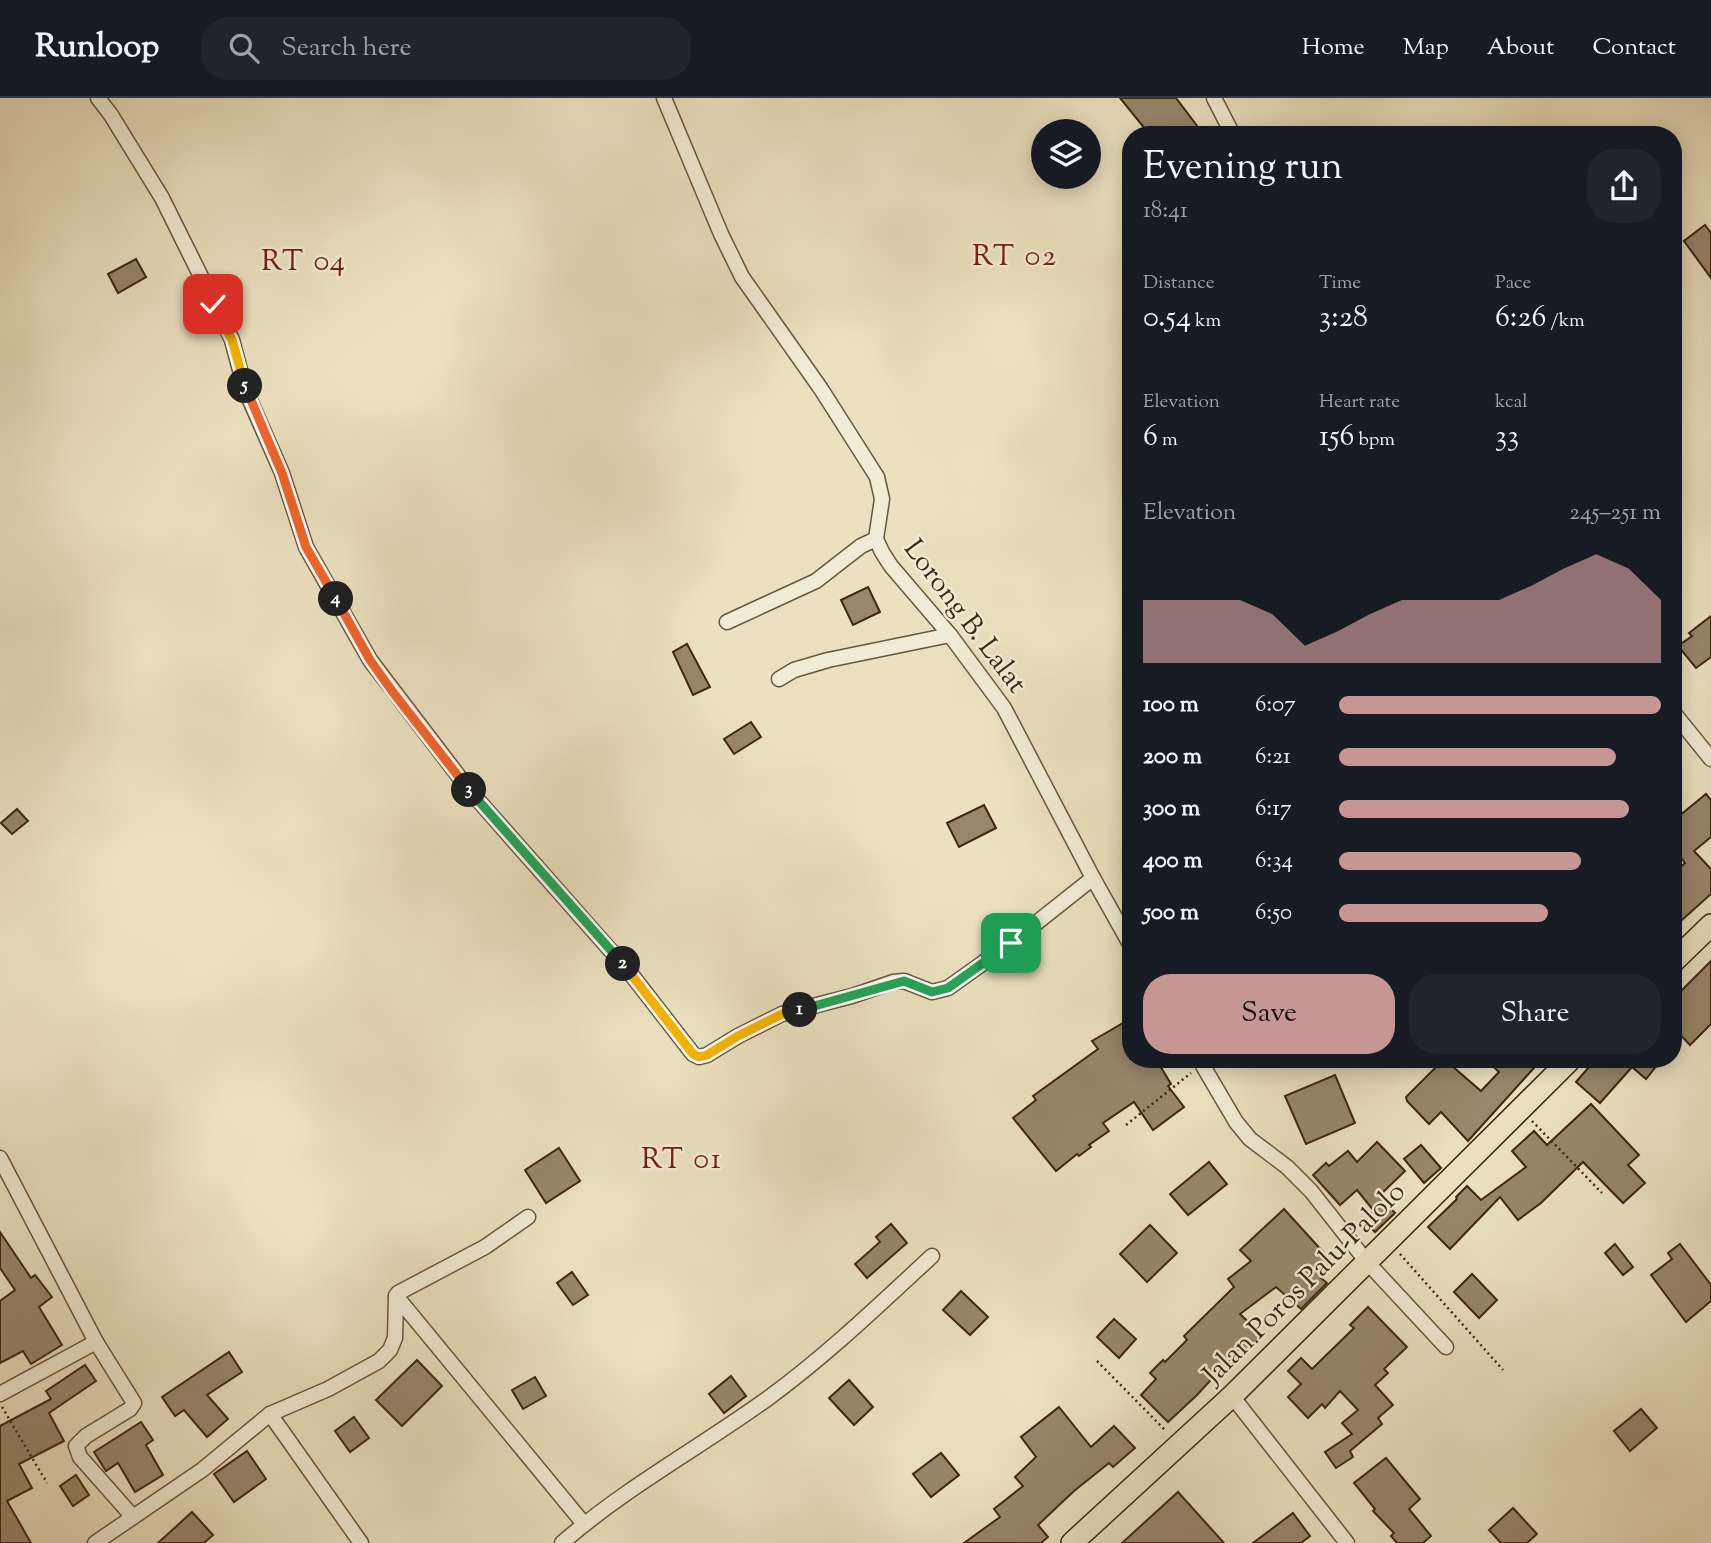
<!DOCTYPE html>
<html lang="en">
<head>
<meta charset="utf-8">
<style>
	:root { --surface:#171b24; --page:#20242c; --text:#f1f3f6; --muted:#9ea1a6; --line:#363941; --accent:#c59692 }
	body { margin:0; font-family:"Sorts Mill Goudy",serif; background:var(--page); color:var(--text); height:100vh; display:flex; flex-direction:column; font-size:26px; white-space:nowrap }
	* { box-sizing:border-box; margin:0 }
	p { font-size:23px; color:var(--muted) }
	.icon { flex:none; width:38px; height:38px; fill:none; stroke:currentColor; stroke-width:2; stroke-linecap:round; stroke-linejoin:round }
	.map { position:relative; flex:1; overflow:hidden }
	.sheet { position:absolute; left:1122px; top:28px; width:560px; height:942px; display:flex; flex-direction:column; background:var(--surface); border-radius:28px; box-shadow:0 4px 18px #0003 }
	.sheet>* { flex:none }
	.fabs { position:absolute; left:1031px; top:21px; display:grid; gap:14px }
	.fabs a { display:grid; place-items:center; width:70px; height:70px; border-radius:50%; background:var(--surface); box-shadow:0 4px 18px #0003; font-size:35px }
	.pin { position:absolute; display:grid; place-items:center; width:60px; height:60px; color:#fff; margin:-30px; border-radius:14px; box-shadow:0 4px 10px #0006 }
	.km { position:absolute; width:35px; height:35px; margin:-18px; border-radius:50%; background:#222; color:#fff; font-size:19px; line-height:35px; text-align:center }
	.round { display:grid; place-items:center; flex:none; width:74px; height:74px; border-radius:28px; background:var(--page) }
	.summary { display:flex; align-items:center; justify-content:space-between; height:119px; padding:0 21px }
	h1 { font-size:38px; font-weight:600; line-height:52px }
	.metrics { display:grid; grid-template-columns:repeat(3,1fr); gap:10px; height:119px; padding:7px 21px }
	.metrics div { display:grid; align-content:center }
	.metrics b { font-size:30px; font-weight:600 }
	.metrics small { font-size:19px; font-weight:400 }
	.metrics p { font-size:19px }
	.chart { height:196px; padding:14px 21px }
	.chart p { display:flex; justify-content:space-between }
	.chart svg { width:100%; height:126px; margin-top:7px; fill:var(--accent); opacity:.7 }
	.button { display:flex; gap:14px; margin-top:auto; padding:14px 21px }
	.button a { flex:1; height:80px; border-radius:28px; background:var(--accent); color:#111; font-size:28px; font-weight:600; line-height:80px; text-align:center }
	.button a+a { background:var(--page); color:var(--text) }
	ul { padding:0 21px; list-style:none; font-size:23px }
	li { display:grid; grid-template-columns:112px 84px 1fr; align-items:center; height:52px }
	li i { height:18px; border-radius:9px; background:var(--accent) }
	header { display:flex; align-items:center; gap:42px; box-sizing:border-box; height:98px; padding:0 35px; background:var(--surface); border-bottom:2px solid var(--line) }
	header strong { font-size:33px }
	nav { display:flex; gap:38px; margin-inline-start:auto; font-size:24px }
	.search { width:490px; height:63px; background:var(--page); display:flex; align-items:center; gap:18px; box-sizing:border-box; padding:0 24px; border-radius:28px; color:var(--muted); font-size:26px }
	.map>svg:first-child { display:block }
	.building { fill:#98876c; stroke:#3f2611; stroke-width:2 }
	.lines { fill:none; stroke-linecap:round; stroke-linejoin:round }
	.minor-casing { stroke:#6a553d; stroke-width:17 }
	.primary-casing { stroke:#3f2611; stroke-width:24 }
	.path { stroke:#3f2611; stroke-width:2.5; stroke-dasharray:2 3.5; stroke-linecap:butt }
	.minor { stroke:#f2ecd6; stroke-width:14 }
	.primary { stroke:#ebe1c0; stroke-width:21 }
	.split-1-casing { stroke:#fff; stroke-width:14 }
	.split-2-casing { stroke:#fff; stroke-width:14 }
	.split-3-casing { stroke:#fff; stroke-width:14 }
	.split-4-casing { stroke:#fff; stroke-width:14 }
	.split-5-casing { stroke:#fff; stroke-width:14 }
	.split-6-casing { stroke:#fff; stroke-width:14 }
	.split-1 { stroke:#22a559; stroke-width:9 }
	.split-2 { stroke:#f5b400; stroke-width:9 }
	.split-3 { stroke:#22a559; stroke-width:9 }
	.split-4 { stroke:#f0652b; stroke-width:9 }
	.split-5 { stroke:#f0652b; stroke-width:9 }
	.split-6 { stroke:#f5b400; stroke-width:9 }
	.labels { text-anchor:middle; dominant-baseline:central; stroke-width:5; stroke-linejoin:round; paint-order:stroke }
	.street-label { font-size:28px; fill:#3f2611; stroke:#f2ecd6 }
	.neighbourhood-label { font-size:30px; letter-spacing:2px; fill:#7a1f14; stroke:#f2ecd6 }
</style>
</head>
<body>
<header>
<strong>Runloop</strong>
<div class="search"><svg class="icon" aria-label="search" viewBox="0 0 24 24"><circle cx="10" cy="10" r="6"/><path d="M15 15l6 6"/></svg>Search here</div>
<nav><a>Home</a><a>Map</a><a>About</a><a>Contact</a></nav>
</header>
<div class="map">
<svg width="1711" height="1445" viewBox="0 0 1711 1445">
	<rect width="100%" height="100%" fill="#ebe1c0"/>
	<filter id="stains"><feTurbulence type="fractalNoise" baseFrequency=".00286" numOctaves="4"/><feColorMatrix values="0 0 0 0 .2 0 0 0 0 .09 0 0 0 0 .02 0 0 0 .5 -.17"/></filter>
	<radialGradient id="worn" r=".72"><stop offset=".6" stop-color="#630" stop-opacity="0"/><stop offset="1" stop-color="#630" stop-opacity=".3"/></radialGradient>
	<g class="building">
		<polygon points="1120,0 1176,0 1204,37 1150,37"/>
		<polygon points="1705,127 1711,135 1711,180 1684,143"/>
		<polygon points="136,161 146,179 118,195 108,176"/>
		<polygon points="868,489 880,514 853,527 841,502"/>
		<polygon points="1711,518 1711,559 1696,570 1678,548 1692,538 1689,535"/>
		<polygon points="687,546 710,589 693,597 673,554"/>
		<polygon points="751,624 761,639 734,656 724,641"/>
		<polygon points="1706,696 1711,702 1711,739 1694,753 1711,771 1711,796 1673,830 1673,775 1685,765 1673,749 1673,723"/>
		<polygon points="984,707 996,730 959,749 947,725"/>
		<polygon points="17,711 28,723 12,736 1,725"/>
		<polygon points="1711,863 1711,926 1690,947 1673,929 1673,885 1681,893"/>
		<polygon points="1130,921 1130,961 1156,961 1171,986 1168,988 1184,1009 1153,1032 1134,1004 1103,1025 1109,1033 1089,1047 1091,1049 1079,1058 1077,1056 1056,1073 1013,1020 1036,1002 1033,998 1098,951 1092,943"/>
		<polygon points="1444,961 1481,993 1499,974 1485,961 1542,961 1468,1043 1441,1014 1429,1026 1407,1003 1406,999"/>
		<polygon points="1596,961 1662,961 1646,981 1632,969 1600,1005 1576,984"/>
		<polygon points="1335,977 1355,1025 1306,1046 1285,998"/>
		<polygon points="1591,1006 1639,1057 1628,1067 1645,1085 1623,1105 1583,1064 1541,1105 1518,1122 1500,1099 1450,1151 1428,1129 1457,1101 1456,1099 1467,1088 1481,1102 1526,1069 1512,1053 1534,1033 1547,1047"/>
		<polygon points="1377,1044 1405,1073 1379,1098 1395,1115 1375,1134 1364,1123 1374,1113 1357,1092 1340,1107 1313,1077 1326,1065 1329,1068 1348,1053 1357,1064"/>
		<polygon points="1421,1047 1441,1070 1424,1085 1404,1061"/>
		<polygon points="559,1050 580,1083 546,1105 525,1072"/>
		<polygon points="1209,1064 1227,1086 1188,1117 1170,1096"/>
		<polygon points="1284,1111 1335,1167 1321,1180 1327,1185 1301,1211 1276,1189 1240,1216 1263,1238 1247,1253 1242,1248 1197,1297 1168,1324 1141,1297 1156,1281 1150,1275 1163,1262 1165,1264 1187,1242 1184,1238 1234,1189 1228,1181 1251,1163 1240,1152"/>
		<polygon points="891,1126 907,1145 867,1180 855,1166 880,1144 876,1139"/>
		<polygon points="1150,1127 1177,1155 1147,1184 1120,1156"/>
		<polygon points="0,1134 31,1180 35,1177 52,1199 39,1209 62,1247 31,1266 23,1253 0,1265 0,1203 15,1192 0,1170"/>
		<polygon points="1615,1146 1633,1169 1623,1177 1605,1155"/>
		<polygon points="1680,1146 1711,1187 1711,1203 1686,1224 1651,1177 1672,1161 1668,1155"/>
		<polygon points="572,1174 588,1197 573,1207 557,1185"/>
		<polygon points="1472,1176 1497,1202 1479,1220 1454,1194"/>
		<polygon points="961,1193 988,1219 970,1237 943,1212"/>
		<polygon points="1368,1209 1407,1249 1384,1271 1388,1275 1375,1287 1393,1307 1378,1320 1382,1326 1350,1353 1353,1359 1336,1370 1325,1354 1352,1336 1342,1325 1358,1312 1340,1293 1325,1310 1322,1306 1308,1320 1288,1299 1301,1286 1288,1273 1301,1260 1312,1271 1354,1230 1350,1227"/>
		<polygon points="1114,1221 1136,1241 1119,1260 1097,1239"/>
		<polygon points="229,1254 242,1274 207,1297 228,1321 207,1339 184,1312 175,1318 162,1299"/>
		<polygon points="417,1262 442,1288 402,1328 376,1302"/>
		<polygon points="85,1267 96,1283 49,1315 64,1343 19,1366 32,1390 7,1403 31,1445 0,1445 0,1328 51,1301 46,1293"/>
		<polygon points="731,1278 746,1298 724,1315 709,1296"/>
		<polygon points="535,1279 546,1298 523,1311 512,1292"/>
		<polygon points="849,1282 873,1309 854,1327 829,1300"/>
		<polygon points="1059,1309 1091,1349 1114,1328 1135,1350 1113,1369 1109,1365 1074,1393 1038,1427 1048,1439 1041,1445 964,1445 1000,1419 994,1411 1023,1388 1015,1379 1036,1359 1021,1339"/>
		<polygon points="1641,1311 1657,1330 1630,1353 1614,1333"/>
		<polygon points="354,1319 369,1340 350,1354 335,1333"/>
		<polygon points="141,1324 153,1342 146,1347 163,1377 135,1394 118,1365 106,1373 94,1354"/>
		<polygon points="247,1353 266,1381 234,1404 214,1376"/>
		<polygon points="941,1355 959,1377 931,1399 913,1376"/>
		<polygon points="1386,1360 1420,1401 1409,1411 1431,1438 1423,1445 1397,1445 1391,1438 1394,1435 1373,1413 1375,1411 1354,1385"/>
		<polygon points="76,1377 89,1397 73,1408 60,1388"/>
		<polygon points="1178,1394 1224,1445 1122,1445"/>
		<polygon points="1513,1410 1537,1436 1527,1445 1501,1445 1489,1432"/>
		<polygon points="192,1414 213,1437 204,1445 158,1445"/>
		<polygon points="1293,1415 1310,1438 1301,1445 1253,1445"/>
	</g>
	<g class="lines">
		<g class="minor-casing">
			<g id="minor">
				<polyline points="98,0 111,17 162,100 225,227 232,242 245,291 282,375 306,449 370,562 470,693 627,871 693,956 699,959 707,957 738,938 782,916 852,898 893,884 904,883 932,894 948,890 1011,845 1093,780"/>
				<polyline points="664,0 721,136 742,179 821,291 877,379 882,401 876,441 882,454 891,468 950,537 1004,610 1093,780 1130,846"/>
				<polyline points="1214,0 1233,37"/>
				<polyline points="727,524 816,483 861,448 876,441"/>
				<polyline points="779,581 794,572 828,562 950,537"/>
				<polyline points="1673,614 1711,661"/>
				<polyline points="1199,961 1236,1024 1250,1041 1287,1069 1311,1093 1367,1164 1446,1249"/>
				<polyline points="0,1060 96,1244 134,1305 130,1311 86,1338 76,1348 80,1359 133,1419"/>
				<polyline points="396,1198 584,1426"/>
				<polyline points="0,1296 96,1244"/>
				<polyline points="1232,1298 1347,1445"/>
				<polyline points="270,1316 361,1445"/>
				<polyline points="95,1445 202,1372 270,1316 328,1291 379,1263 390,1252 395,1240 396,1198 398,1195 485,1149 528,1119"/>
				<path d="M562,1445c63,-55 137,-95 205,-144 59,-43 111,-93 165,-143"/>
			</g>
		</g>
		<g class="primary-casing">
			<g id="primary">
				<polyline points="1673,864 1711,827"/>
				<polyline points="1072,1445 1232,1298 1571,961"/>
			</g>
		</g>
		<g class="path">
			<polyline points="1673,155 1681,152"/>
			<polyline points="1532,1023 1602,1095"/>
			<polyline points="1126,1027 1191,975"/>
			<polyline points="1400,1156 1503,1272"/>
			<polyline points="1097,1263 1166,1333"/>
			<polyline points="2,1309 47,1385"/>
		</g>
		<use href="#minor" class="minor"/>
		<use href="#primary" class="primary"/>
	</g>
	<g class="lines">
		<g class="split-1-casing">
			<polyline id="split-1" points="800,912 904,883 932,894 948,890 1011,845"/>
		</g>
		<g class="split-2-casing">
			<polyline id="split-2" points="623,866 693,956 699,959 707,957 738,938 782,916 800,912"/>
		</g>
		<g class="split-3-casing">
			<polyline id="split-3" points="469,692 623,866"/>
		</g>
		<g class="split-4-casing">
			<polyline id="split-4" points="336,501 370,562 392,593 469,692"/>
		</g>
		<g class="split-5-casing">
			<polyline id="split-5" points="245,288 282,375 306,449 336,501"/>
		</g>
		<g class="split-6-casing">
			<polyline id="split-6" points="213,206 232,242 245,288"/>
		</g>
		<use href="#split-1" class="split-1"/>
		<use href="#split-2" class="split-2"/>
		<use href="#split-3" class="split-3"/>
		<use href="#split-4" class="split-4"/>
		<use href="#split-5" class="split-5"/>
		<use href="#split-6" class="split-6"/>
	</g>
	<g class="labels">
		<g class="street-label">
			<text transform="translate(964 519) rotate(53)">Lorong B. Lalat</text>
			<text transform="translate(1305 1186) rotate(-45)">Jalan Poros Palu-Palolo</text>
		</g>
		<g class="neighbourhood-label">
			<text x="1015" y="159">RT 02</text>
			<text x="304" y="164">RT 04</text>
			<text x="682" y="1062">RT 01</text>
		</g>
	</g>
	<rect width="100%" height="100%" filter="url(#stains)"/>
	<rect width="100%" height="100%" fill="url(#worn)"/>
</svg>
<div class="fabs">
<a><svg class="icon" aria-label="layers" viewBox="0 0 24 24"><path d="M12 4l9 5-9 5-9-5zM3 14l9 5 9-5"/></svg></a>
</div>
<div class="pin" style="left:1011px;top:845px;background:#1e9e55"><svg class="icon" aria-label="arrive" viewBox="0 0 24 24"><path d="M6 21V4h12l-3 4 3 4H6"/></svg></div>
<div class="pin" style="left:213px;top:206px;background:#d93025"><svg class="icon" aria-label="check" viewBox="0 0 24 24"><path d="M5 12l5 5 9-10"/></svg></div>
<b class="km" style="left:800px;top:912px">1</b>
<b class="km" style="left:623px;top:866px">2</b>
<b class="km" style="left:469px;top:692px">3</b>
<b class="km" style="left:336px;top:501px">4</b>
<b class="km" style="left:245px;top:288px">5</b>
<section class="sheet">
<div class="summary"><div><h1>Evening run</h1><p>18:41</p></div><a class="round"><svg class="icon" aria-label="share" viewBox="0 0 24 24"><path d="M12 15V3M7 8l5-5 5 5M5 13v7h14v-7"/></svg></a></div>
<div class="metrics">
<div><p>Distance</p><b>0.54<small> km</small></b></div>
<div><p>Time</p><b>3:28</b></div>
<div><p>Pace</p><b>6:26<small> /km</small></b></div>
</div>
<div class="metrics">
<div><p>Elevation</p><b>6<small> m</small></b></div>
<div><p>Heart rate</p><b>156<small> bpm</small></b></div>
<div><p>kcal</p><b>33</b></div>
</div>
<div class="chart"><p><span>Elevation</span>245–251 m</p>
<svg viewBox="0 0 160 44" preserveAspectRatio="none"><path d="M0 44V22L10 22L20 22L30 22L40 27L50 38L60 33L70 27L80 22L90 22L100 22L110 22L120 17L130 11L140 6L150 11L160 22V44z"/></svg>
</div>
<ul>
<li><b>100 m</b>6:07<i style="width:100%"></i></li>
<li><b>200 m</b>6:21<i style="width:86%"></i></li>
<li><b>300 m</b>6:17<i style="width:90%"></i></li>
<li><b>400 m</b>6:34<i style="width:75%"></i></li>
<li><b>500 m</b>6:50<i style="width:65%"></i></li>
</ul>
<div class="button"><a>Save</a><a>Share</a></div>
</section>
</div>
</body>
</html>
